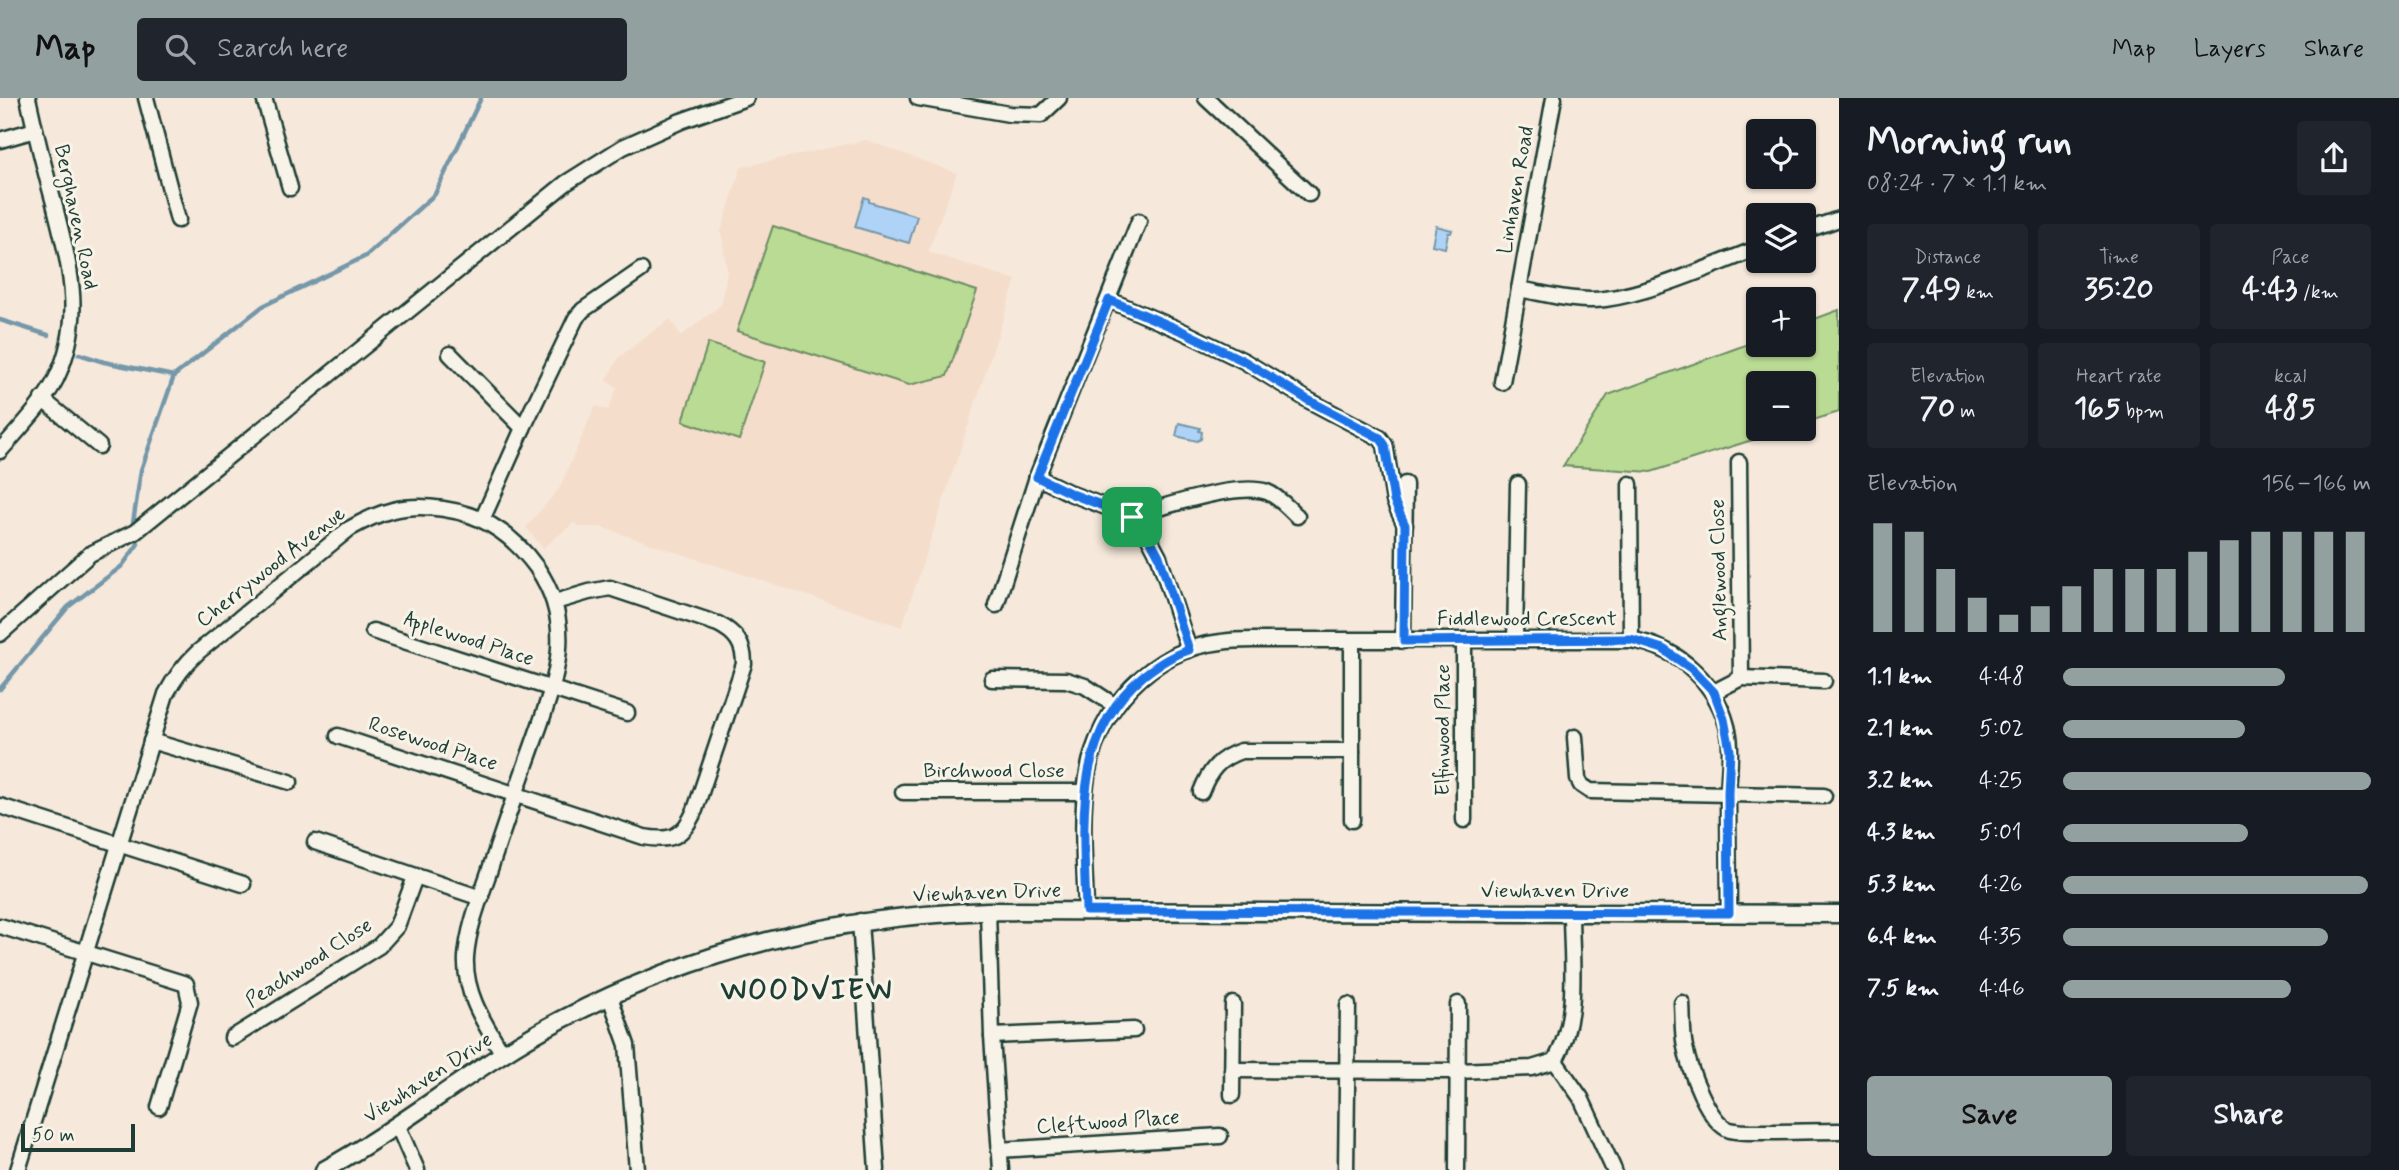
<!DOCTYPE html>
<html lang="en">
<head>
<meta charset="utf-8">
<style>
	:root { --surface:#171b24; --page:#20242c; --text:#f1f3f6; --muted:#9ea1a6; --accent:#92a19f }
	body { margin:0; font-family:Mynerve,sans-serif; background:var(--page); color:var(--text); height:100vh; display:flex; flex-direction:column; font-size:26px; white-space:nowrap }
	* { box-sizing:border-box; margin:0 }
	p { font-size:23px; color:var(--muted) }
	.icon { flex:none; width:38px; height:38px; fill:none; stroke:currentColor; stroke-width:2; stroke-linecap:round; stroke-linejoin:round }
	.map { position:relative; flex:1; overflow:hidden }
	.panel { display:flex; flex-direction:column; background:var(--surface); width:560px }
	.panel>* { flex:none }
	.buttons { position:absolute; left:1746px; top:21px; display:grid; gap:14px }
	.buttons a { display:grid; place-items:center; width:70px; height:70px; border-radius:7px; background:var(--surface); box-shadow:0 2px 5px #0004; font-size:35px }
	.scale { position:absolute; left:21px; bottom:18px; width:114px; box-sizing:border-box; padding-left:7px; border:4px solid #1f3d34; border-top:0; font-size:19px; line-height:24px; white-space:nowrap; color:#1f3d34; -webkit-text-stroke:5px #f7f3e8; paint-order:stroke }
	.pin { position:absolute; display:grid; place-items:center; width:60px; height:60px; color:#fff; margin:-30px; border-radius:14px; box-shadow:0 4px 10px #0006 }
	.round { display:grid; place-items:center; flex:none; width:74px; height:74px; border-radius:7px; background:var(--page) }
	.overview { display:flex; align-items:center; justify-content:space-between; height:119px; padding:0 28px }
	h1 { font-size:38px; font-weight:700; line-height:52px }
	.stats { display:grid; grid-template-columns:repeat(3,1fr); gap:10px; height:119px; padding:7px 28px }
	.stats div { display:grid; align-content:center; border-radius:7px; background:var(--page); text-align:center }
	.stats b { font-size:30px; font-weight:700 }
	.stats small { font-size:19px; font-weight:400 }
	.stats p { font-size:19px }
	.chart { height:196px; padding:14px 28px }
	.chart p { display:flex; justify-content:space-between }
	.chart svg { width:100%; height:126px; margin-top:7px; stroke:var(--accent); stroke-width:6 }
	.action { display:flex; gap:14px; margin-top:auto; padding:14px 28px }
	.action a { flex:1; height:80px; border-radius:7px; background:var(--accent); color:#111; font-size:28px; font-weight:700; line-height:80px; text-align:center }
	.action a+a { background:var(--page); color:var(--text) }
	ul { padding:0 28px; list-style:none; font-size:23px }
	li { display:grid; grid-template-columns:112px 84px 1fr; align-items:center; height:52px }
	li i { height:18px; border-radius:9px; background:var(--accent) }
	header { display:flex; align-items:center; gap:42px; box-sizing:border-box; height:98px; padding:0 35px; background:var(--accent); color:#111 }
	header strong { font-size:33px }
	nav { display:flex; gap:38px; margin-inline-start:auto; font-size:24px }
	.search { width:490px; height:63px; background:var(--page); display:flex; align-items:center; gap:18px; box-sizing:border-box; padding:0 24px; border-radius:7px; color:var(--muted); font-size:26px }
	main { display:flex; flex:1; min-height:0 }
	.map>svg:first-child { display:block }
	.built { fill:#f5ddcb }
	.green { fill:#badb94; stroke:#6c8c64; stroke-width:2 }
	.water { fill:#aed3f7; stroke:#7597a9; stroke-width:2 }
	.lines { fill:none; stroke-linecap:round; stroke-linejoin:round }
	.stream { stroke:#7597a9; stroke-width:4.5 }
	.minor-casing { stroke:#1f3d34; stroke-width:19 }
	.tertiary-casing { stroke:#1f3d34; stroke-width:21 }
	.minor { stroke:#f7f3e8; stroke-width:14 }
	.tertiary { stroke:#f7f3e8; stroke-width:16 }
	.route-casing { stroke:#fff; stroke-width:14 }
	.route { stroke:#1a73e8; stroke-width:9 }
	.labels { text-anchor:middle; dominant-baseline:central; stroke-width:6; stroke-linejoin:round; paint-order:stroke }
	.street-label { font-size:21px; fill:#1f3d34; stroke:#f7f3e8 }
	.district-label { font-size:28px; font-weight:bold; letter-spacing:2px; fill:#1f3d34; stroke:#f7f3e8 }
</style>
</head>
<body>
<header>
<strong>Map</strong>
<div class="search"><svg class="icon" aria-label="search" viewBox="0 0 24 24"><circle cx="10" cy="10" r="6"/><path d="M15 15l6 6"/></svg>Search here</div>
<nav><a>Map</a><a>Layers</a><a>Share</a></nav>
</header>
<main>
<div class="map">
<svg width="1839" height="1072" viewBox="0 0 1839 1072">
	<rect width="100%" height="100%" fill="#f6e9db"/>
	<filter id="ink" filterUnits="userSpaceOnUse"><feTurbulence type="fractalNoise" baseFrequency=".0143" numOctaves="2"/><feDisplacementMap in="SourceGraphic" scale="14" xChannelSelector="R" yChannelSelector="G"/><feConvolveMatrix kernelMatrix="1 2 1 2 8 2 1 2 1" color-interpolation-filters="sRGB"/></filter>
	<g filter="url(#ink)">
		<polygon class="built" points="866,42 957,75 928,154 1016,182 902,529 600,429 581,429 574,425 543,450 526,429 559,391 595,308 608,312 617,290 606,283 619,259 670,221 681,238 721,207 727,173 721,133 741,69"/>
		<g class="green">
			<polygon points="773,128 977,193 947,278 909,287 737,233"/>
			<polygon points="1839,212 1839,314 1804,325 1804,285 1759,285 1759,331 1787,331 1651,374 1563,368 1608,297 1759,242 1759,247 1804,247 1804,225"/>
			<polygon points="708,245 765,264 739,342 683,323"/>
		</g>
		<g class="water">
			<polygon points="864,99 869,101 869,104 917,118 909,145 855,129"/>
			<polygon points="1436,128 1452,132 1451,135 1448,135 1445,150 1432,147"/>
			<polygon points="1179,325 1200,330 1199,333 1202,334 1201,341 1197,343 1176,338"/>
		</g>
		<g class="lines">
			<g class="stream">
				<polyline points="0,222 48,237"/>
				<polyline points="79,256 104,264 174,278 263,208 366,158 435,96 481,0"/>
				<polyline points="0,591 68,509 122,468 138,446 133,425 141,372 174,278"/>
			</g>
			<g class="minor-casing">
				<g id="minor">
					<polyline points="146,0 178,122"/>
					<polyline points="264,0 290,90"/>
					<polyline points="918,0 1009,16 1041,17 1059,0"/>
					<polyline points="1206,0 1309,96"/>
					<polyline points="0,42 35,32"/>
					<polyline points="1804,133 1839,121"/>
					<path d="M1519,191c28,5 58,14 86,10 47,-6 108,-34 154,-51"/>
					<polyline points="1109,202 1182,233 1244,263 1308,302 1380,340 1385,347 1394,403 1405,427"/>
					<polyline points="450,256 523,330"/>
					<polyline points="1502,284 1554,0"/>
					<polyline points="42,301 99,348"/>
					<path d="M0,353c19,-22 43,-46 56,-72 29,-60 14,-111 -1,-172 -10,-36 -19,-72 -27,-109"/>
					<polyline points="1037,379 1072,396 1132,419 1145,432 1159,459 1189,552"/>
					<polyline points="1630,386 1631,542"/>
					<path d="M1132,419c29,-10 106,-35 135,-25 11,4 22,17 30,24"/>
					<polyline points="482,422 523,330 576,220 583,212 641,172"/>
					<polyline points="996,507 1037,379 1139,123"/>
					<polyline points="373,533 627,615"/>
					<polyline points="0,536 90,456 135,434 566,85 623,49 681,23 746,0"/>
					<polyline points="1464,542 1464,722"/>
					<polyline points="1515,542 1518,386"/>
					<polyline points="1403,543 1405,386"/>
					<polyline points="1741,580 1824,583"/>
					<polyline points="992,581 1066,582 1085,588 1114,607"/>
					<polyline points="1714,594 1741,580 1739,364"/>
					<path d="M338,638l306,101c28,5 39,0 51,-27l49,-146c0,-20 -8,-31 -26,-40l-108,-36 -21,4 -34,10"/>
					<polyline points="1575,639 1578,681 1581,687 1590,693 1824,698"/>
					<polyline points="151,643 290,684"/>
					<polyline points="903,694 1085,694"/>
					<path d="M1201,694c8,-21 18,-34 40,-41h111"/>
					<polyline points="0,708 243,786"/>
					<polyline points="1352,722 1352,543"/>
					<polyline points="315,744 481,800"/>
					<polyline points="988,813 992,938 1001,1072"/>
					<path d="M1086,813c-1,-44 -6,-91 1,-134 11,-69 64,-127 134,-135 11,-2 22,-2 33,-2h377c49,7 89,46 98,95 3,21 -1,43 -1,64 0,38 1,76 1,114"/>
					<polyline points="860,823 877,1072"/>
					<polyline points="0,828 186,886 190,904 159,1009"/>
					<polyline points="610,899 627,947 637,1072"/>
					<path d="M1682,905c1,15 0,30 3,44 4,21 23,76 45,83 12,3 27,2 38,2 24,0 47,-1 71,-1"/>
					<polyline points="992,938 1134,932"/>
					<polyline points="232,940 379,848 397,828 415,779"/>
					<polyline points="1555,963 1581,1000 1614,1072"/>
					<path d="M1232,972l226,1 74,-3 23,-7c25,-45 16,-100 16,-149"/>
					<polyline points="1232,997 1233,906"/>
					<polyline points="397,1026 417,1072"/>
					<polyline points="999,1052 1220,1038"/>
					<path d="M18,1072l148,-476c9,-17 18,-29 32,-42l151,-123c14,-8 28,-15 44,-19 29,-7 72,-1 98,15 19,11 33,25 46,43 42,61 16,119 -6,182 -15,41 -29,83 -43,125 -9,26 -20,54 -22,82 -2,37 19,67 37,97"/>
					<polyline points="1346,1072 1348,907"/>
					<polyline points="1457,1072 1458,906"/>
				</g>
			</g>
			<g class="tertiary-casing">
				<path id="tertiary" d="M324,1072c82,-45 154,-107 237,-150 138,-72 273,-103 427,-109l851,3"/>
			</g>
			<use href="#minor" class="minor"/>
			<use href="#tertiary" class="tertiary"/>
		</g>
	</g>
	<g class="lines" filter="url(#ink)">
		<g class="route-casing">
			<path id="route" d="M1109,202l73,31 62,30 64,39 72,38 5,7 9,56 11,24 -1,116 227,-2 32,10 29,20 22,23 10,27 6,31 -2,43 1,120 -643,-2c-2,-83 -15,-175 57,-235 14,-11 29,-21 46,-26l-30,-94 -14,-26 -13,-13 -60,-23 -35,-17z"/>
		</g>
		<use href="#route" class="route"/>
	</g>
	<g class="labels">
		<g class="street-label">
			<text transform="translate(1516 92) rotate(-80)">Linhaven Road</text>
			<text transform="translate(76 119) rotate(78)">Berghaven Road</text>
			<text transform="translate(271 469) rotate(-38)">Cherrywood Avenue</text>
			<text transform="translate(1719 472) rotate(-91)">Anglewood Close</text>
			<text x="1527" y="521">Fiddlewood Crescent</text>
			<text transform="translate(469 541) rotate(18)">Applewood Place</text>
			<text transform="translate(1443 632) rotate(-90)">Elfinwood Place</text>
			<text transform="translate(433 646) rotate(18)">Rosewood Place</text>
			<text x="994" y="673">Birchwood Close</text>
			<text x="1555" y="793">Viewhaven Drive</text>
			<text transform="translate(987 795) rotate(-2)">Viewhaven Drive</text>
			<text transform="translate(309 865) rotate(-33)">Peachwood Close</text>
			<text transform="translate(428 980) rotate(-33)">Viewhaven Drive</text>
			<text transform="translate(1108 1024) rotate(-4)">Cleftwood Place</text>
		</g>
		<g class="district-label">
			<text x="807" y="893">WOODVIEW</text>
		</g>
	</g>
</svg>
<div class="buttons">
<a><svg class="icon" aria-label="locate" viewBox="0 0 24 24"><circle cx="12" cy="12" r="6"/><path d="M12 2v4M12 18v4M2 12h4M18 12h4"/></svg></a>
<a><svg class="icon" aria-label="layers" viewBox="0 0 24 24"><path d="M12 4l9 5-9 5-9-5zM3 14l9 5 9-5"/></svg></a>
<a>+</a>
<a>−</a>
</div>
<div class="scale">50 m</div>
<div class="pin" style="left:1132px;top:419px;background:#1e9e55"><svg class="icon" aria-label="arrive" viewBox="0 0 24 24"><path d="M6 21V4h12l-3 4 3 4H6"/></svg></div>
</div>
<section class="panel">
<div class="overview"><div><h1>Morning run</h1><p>08:24 · 7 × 1.1 km</p></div><a class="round"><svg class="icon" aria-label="share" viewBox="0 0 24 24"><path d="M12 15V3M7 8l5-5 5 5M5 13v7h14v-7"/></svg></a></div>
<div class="stats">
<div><p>Distance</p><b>7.49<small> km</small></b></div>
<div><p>Time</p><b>35:20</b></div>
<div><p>Pace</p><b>4:43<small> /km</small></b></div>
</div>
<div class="stats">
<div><p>Elevation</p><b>70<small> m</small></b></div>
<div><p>Heart rate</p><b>165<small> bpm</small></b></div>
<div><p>kcal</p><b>485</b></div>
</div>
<div class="chart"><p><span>Elevation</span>156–166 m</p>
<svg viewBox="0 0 160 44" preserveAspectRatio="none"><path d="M5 44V6M15 44V9M25 44V22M35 44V32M45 44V38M55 44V35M65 44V28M75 44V22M85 44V22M95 44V22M105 44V16M115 44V12M125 44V9M135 44V9M145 44V9M155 44V9"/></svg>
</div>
<ul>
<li><b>1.1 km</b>4:48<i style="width:72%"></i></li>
<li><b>2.1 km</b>5:02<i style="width:59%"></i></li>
<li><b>3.2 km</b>4:25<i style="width:100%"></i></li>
<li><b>4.3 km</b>5:01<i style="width:60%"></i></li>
<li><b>5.3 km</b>4:26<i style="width:99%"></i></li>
<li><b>6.4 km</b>4:35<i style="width:86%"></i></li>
<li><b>7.5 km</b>4:46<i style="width:74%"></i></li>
</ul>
<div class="action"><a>Save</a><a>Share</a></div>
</section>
</main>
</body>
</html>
